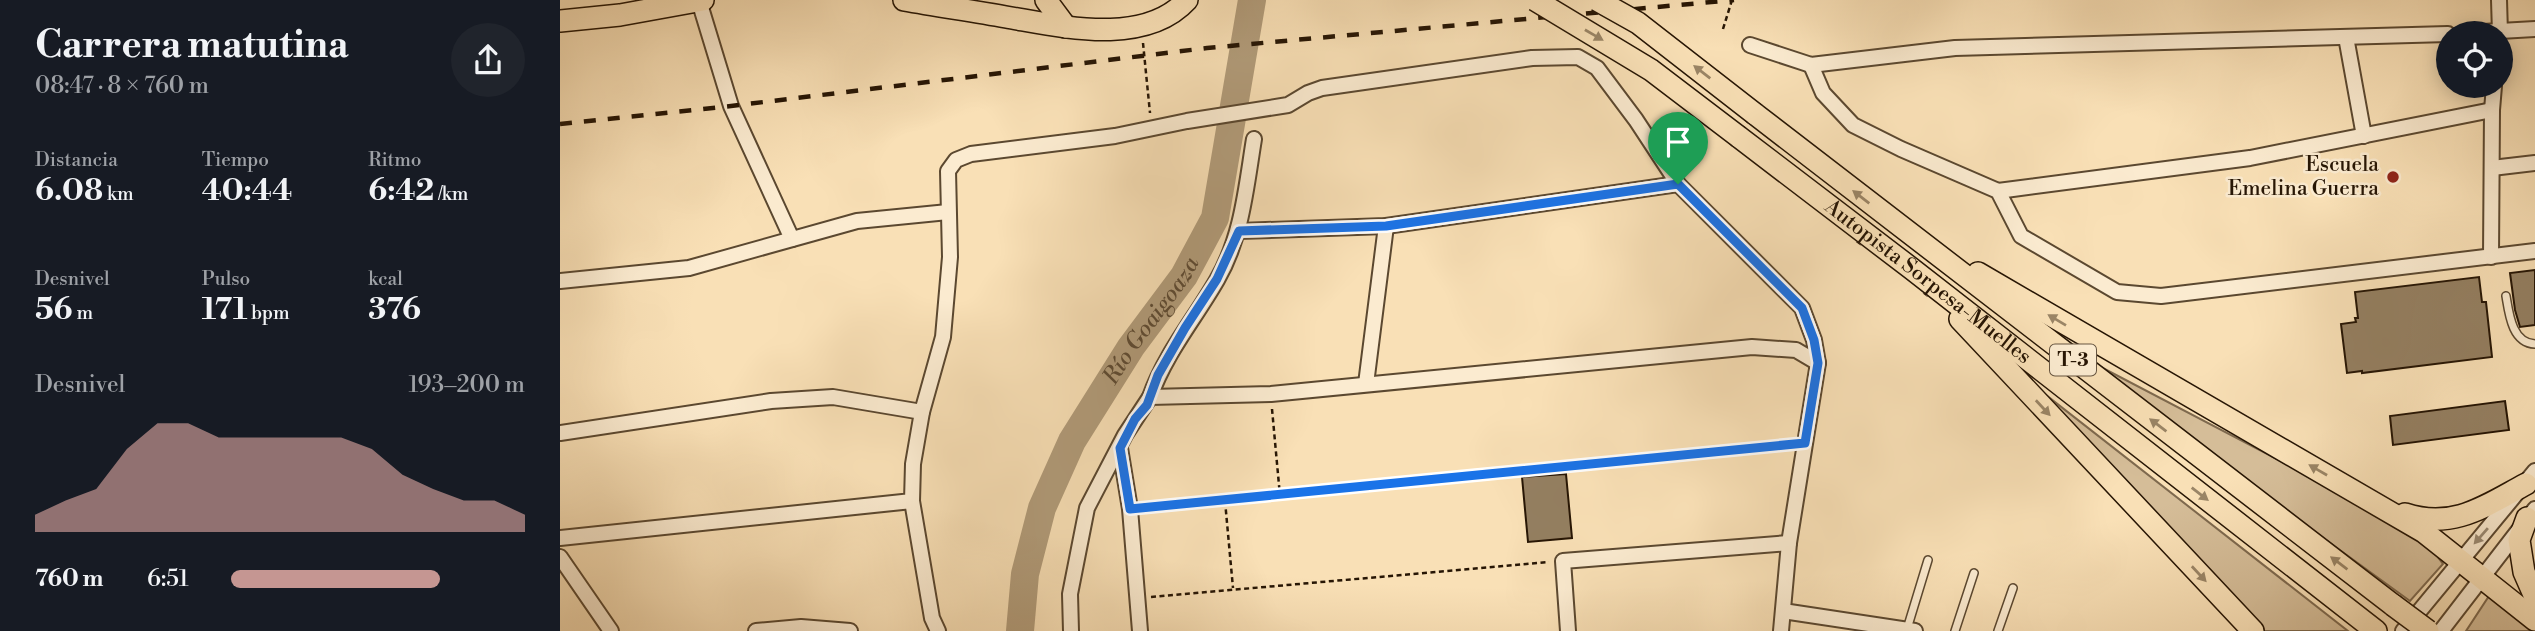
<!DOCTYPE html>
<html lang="es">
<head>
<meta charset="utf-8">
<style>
	:root { --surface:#171b24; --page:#20242c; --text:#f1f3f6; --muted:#9ea1a6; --accent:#c59692 }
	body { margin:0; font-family:"Libre Bodoni",serif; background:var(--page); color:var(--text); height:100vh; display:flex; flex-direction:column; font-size:26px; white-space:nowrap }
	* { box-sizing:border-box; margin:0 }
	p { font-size:23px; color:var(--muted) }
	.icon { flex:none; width:38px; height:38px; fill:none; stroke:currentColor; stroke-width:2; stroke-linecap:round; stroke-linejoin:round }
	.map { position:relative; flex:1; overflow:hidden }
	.panel { display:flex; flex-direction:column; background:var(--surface); width:560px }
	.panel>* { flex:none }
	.fabs { position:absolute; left:1876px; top:21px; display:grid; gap:14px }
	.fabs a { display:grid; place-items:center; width:77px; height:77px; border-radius:50%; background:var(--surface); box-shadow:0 4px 18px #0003; font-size:35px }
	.pin { position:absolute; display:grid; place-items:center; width:60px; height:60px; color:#fff; margin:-72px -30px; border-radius:50% 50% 50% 0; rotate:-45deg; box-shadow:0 0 7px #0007 }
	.pin .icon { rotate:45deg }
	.round { display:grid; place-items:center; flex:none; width:74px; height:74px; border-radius:37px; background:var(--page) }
	.headline { display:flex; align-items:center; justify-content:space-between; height:119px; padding:0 35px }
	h1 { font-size:38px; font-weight:700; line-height:52px }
	.figures { display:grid; grid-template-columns:repeat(3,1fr); gap:10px; height:119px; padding:7px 35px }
	.figures div { display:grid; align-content:center }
	.figures b { font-size:30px; font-weight:700 }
	.figures small { font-size:19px; font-weight:400 }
	.figures p { font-size:19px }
	.chart { height:196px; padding:14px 35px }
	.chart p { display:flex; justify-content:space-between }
	.chart svg { width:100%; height:126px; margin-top:7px; fill:var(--accent); opacity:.7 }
	ul { padding:0 35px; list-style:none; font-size:23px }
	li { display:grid; grid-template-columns:112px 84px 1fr; align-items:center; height:52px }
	li i { height:18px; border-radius:9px; background:var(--accent) }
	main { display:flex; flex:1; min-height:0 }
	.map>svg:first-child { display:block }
	.green { fill:#d5bd98; stroke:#7e694e; stroke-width:2 }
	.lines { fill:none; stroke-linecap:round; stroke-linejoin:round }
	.river { stroke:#b19b79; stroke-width:28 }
	.building { fill:#947f61; stroke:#261504; stroke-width:2 }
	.lane-casing { stroke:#5b4830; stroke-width:10 }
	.street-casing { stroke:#5b4830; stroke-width:18 }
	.primary-casing { stroke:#261504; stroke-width:24 }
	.path { stroke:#261504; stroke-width:2.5; stroke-dasharray:5 3.5; stroke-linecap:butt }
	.lane { stroke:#fbebd0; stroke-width:7 }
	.street { stroke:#fbebd0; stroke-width:14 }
	.primary { stroke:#f9e0b6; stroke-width:21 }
	.rail { stroke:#261504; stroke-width:4.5; stroke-dasharray:12 12; stroke-linecap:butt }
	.primary-bridge-casing { stroke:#261504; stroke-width:24; stroke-linecap:butt }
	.primary-bridge { stroke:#f9e0b6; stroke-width:21 }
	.oneway { fill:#9a8566 }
	.oneway2 { fill:#9b8b74 }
	.route-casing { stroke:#fff; stroke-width:14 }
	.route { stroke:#1a73e8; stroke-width:9 }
	.poi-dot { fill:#8f2418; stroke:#fbebd0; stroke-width:2.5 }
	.labels { text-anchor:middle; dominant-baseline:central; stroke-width:5; stroke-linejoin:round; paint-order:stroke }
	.shield { fill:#fbebd0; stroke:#665541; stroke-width:2 }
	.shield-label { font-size:19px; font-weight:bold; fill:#261504 }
	.poi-label { font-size:21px; fill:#261504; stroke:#fbebd0; text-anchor:end }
	.street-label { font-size:21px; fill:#261504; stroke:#fbebd0 }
	.water-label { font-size:23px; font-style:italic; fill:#5e4b33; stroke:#fbebd0 }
</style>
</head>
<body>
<main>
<section class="panel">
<div class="headline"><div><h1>Carrera matutina</h1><p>08:47 · 8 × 760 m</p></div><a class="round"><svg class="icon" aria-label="share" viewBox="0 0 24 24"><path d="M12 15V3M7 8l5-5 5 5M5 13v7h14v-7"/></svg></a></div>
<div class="figures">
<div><p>Distancia</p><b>6.08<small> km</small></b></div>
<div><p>Tiempo</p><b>40:44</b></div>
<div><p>Ritmo</p><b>6:42<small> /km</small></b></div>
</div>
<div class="figures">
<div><p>Desnivel</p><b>56<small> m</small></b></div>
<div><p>Pulso</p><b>171<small> bpm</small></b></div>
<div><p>kcal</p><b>376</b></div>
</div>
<div class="chart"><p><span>Desnivel</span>193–200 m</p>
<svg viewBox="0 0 160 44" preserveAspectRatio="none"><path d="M0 44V38L10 33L20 29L30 15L40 6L50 6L60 11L70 11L80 11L90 11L100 11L110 15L120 24L130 29L140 33L150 33L160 38V44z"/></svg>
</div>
<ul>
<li><b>760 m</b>6:51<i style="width:71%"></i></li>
</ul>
</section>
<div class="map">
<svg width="1975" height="631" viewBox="0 0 1975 631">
	<rect width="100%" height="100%" fill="#f9e0b6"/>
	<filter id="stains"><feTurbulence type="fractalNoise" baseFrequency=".00286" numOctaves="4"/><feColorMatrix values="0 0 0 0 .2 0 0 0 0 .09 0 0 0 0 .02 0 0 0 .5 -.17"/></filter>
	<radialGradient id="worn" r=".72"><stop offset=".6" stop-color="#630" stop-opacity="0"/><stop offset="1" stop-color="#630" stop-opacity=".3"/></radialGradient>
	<g class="green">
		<path d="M1495,343l325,170c22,13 49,29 63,51l-33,37z"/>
		<polygon points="1468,381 1788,631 1690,631"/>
		<polygon points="1929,596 1975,627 1975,631 1906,631"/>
	</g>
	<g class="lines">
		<path class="river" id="s1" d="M460,631l5,-57 17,-66 30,-67 59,-94 53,-71 31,-58 37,-218"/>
	</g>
	<g class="building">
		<polygon points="1975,270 1975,325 1960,327 1955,310 1950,273"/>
		<polygon points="1919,277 1922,302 1926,302 1932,357 1802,373 1802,371 1787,373 1781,324 1796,322 1795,318 1798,318 1795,292"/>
		<polygon points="1945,401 1949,430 1833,445 1830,416"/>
		<polygon points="1006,474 1012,538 968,542 962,477"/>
	</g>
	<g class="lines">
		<g class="lane-casing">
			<g id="lane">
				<path d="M1946,296c3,18 6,47 29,48"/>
				<polyline points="1347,629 1368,560"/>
				<polyline points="1395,631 1414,573"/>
				<polyline points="1438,631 1453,588"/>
			</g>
		</g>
		<g class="street-casing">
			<g id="street">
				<polyline points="1939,0 1940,33"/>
				<polyline points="139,1 171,106 232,239"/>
				<polyline points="1905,33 1975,29"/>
				<polyline points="1786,37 1804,136"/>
				<polyline points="1190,45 1251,65 1395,48 1888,34"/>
				<polyline points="1251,65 1263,93 1293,125 1341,149 1438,191 1461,236 1557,292 1601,296 1975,251"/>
				<polyline points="1932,168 1975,163"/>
				<polyline points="1438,191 1690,158 1932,110"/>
				<polyline points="679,231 826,226 1118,184"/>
				<polyline points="1931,257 1932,110 1934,86"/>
				<polyline points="0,281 129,268 297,221 388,212"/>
				<polyline points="806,384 826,226"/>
				<path d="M590,397c15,-43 44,-77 67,-117 25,-43 29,-92 37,-141"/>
				<polyline points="0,433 211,401 273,397 362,412"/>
				<polyline points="560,448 570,509 580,631"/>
				<polyline points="352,501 372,618 378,631"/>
				<polyline points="0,538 352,501 353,464 362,412 383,337 390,257 388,171 396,160 411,154 555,136 627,121 728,105 748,93 762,88 972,58 1018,57 1037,68 1076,120 1118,184 1242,308 1254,340 1258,363 1229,543 1221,631"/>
				<polyline points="0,557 51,631"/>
				<polyline points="1223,611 1355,631"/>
				<polyline points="196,631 241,627 290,631"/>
				<polyline points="511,631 510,594 527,508 565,435 590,397 711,394 1192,347 1236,350 1258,363"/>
				<polyline points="1008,631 1003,561 1229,543"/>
				<polyline points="1843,631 1975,471"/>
				<polyline points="1881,631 1975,509"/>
			</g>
		</g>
		<g class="primary-casing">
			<g id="primary">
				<path d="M344,0c34,6 68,11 102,17 54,9 138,30 181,-17"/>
				<polyline points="486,0 506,27"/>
				<polyline points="0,21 60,15 143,0"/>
				<polyline points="1195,114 1833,605"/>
				<path id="s2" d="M1179,137l173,132 464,362"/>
				<polyline points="1418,273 1864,532 1975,620"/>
				<polyline points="1400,319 1693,631"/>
				<path d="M1845,514c48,16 80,-8 121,-30"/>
				<polyline points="1967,518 1959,540 1964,572 1975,597"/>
			</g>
		</g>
		<g class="path">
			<polyline points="1163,29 1172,0"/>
			<polyline points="583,43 590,113"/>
			<polyline points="712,409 720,496"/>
			<polyline points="665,501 673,588"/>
			<polyline points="583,508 1231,445"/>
			<polyline points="591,597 989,562"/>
		</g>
		<use href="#lane" class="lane"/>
		<use href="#street" class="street"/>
		<use href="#primary" class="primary"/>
		<polyline class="rail" points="0,124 171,106 647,48 1174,0"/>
		<g class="primary-bridge-casing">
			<g id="primary-bridge">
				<polyline points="975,0 1091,70 1179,137"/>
				<polyline points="1037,0 1078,23 1195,114"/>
				<polyline points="1833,605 1868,631"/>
			</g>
		</g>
		<use href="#primary-bridge" class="primary-bridge"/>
	</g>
	<defs><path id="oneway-solid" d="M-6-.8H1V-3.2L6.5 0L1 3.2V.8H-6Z" transform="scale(1.75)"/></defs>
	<g class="oneway">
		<use href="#oneway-solid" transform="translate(1034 35) rotate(30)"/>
		<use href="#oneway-solid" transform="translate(1142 72) rotate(-142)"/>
		<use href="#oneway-solid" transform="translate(1301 197) rotate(-142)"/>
		<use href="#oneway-solid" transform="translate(1497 320) rotate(-149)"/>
		<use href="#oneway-solid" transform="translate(1483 408) rotate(47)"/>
		<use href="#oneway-solid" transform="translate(1598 425) rotate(-143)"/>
		<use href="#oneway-solid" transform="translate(1758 470) rotate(-150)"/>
		<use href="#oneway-solid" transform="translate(1640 494) rotate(38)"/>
		<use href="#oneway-solid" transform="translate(1779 563) rotate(-143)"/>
		<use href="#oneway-solid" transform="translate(1639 574) rotate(47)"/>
	</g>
	<use class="oneway2" href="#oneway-solid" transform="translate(1921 536) rotate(131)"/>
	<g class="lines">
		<g class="route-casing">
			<polygon id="route" points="1118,184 1242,308 1254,340 1258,363 1245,443 570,509 560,448 575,419 587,405 598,375 625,328 657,279 679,231 826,226"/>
		</g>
		<use href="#route" class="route"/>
	</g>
	<circle class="poi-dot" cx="1833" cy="177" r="7"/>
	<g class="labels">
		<rect class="shield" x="1490" y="344.5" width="46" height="31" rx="5"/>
		<g class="shield-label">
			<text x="1513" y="360">T-3</text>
		</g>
		<g class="poi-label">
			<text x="1819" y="165">Escuela<tspan x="1819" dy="24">Emelina Guerra</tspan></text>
		</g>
		<g class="street-label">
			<text stroke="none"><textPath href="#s2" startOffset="238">Autopista Sorpesa-Muelles</textPath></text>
		</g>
		<g class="water-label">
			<text stroke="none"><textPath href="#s1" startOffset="343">Río Goaigoaza</textPath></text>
		</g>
	</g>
	<rect width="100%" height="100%" filter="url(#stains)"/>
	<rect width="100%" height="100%" fill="url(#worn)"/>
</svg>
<div class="fabs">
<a><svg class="icon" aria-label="locate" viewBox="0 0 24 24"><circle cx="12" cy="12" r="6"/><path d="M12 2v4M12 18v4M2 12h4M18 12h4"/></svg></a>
</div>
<div class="pin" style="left:1118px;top:184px;background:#1e9e55"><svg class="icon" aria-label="arrive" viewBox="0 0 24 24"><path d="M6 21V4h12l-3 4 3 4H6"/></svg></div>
</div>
</main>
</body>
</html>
